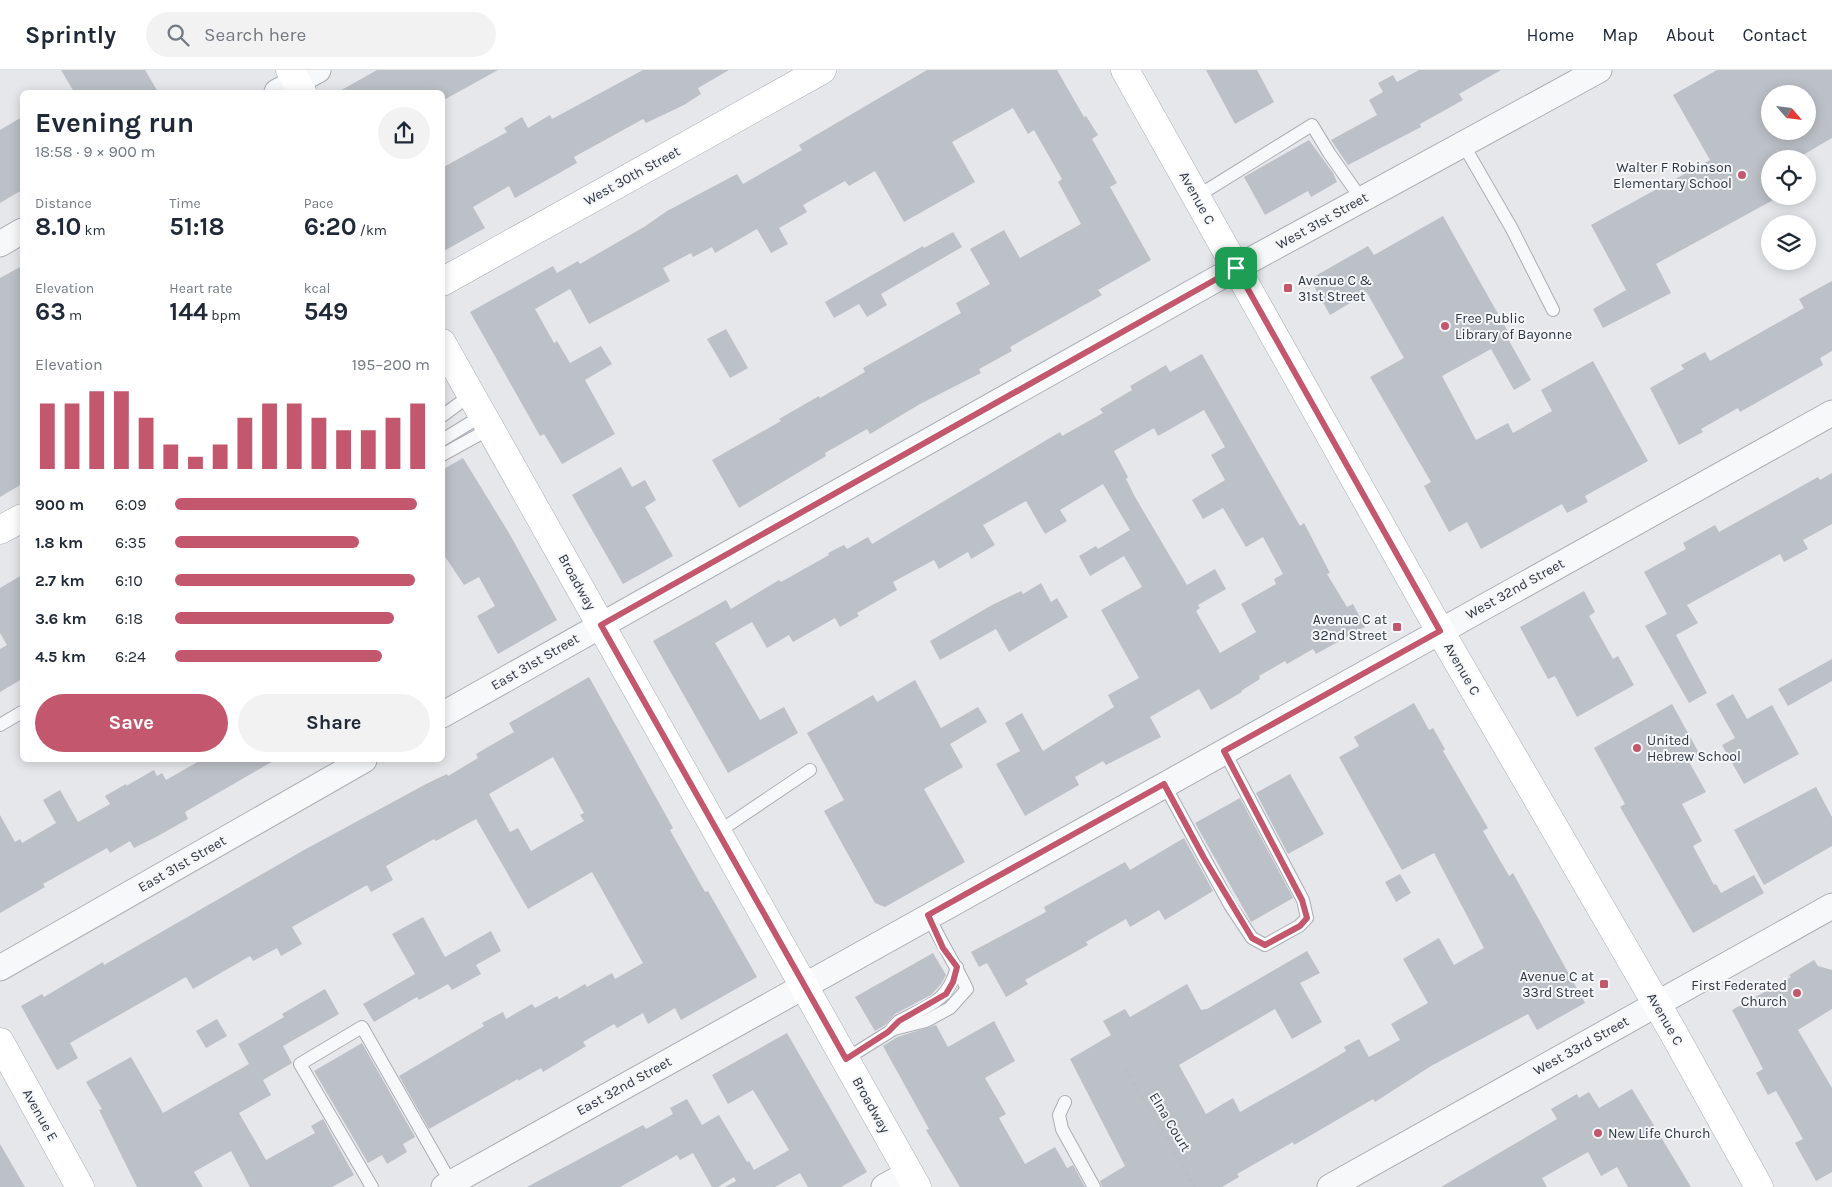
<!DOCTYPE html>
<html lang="en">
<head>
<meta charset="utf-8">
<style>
	:root { --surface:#fff; --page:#f2f2f3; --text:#1f2937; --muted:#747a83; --line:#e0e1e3; --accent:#c2576d }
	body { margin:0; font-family:Karla,sans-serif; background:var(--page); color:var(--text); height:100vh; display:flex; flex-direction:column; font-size:19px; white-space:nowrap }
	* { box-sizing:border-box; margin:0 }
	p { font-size:16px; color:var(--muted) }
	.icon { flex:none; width:28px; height:28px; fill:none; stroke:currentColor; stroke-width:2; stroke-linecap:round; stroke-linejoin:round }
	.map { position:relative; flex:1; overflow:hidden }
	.panel { position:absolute; left:20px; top:20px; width:425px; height:672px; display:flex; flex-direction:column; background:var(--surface); border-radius:8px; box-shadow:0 2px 12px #0003 }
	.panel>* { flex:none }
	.needle { width:32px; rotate:118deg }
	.buttons { position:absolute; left:1761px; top:15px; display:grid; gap:10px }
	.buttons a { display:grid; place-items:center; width:55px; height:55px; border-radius:50%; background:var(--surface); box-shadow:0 2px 12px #0003; font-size:25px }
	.pin { position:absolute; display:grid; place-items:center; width:42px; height:42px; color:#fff; margin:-21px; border-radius:10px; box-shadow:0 2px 8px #0006 }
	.round { display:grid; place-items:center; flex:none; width:52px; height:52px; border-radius:26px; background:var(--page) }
	.headline { display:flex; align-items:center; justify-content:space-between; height:85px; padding:0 15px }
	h1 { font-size:28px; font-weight:700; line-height:38px }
	.metrics { display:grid; grid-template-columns:repeat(3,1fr); gap:8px; height:85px; padding:5px 15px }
	.metrics div { display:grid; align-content:center }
	.metrics b { font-size:25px; font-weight:700 }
	.metrics small { font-size:14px; font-weight:400 }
	.metrics p { font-size:14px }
	.chart { height:140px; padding:10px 15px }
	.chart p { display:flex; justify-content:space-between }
	.chart svg { width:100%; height:90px; margin-top:5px; stroke:var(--accent); stroke-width:6 }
	.action { display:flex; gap:10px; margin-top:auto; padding:10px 15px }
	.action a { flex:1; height:58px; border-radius:30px; background:var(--accent); color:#fff; font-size:20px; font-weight:700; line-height:58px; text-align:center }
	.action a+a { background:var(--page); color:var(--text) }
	ul { padding:0 15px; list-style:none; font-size:16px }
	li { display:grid; grid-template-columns:80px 60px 1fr; align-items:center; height:38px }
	li i { height:12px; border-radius:6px; background:var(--accent) }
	header { display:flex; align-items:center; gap:30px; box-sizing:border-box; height:70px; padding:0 25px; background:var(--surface); border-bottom:1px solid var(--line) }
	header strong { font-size:24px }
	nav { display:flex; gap:28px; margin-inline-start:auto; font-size:18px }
	.search { width:350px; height:45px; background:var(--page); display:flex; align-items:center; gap:12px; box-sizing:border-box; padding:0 18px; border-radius:28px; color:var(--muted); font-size:19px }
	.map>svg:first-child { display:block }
	.building { fill:#bcc1c7; fill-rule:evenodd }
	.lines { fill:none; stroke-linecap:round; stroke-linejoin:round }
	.lane-casing { stroke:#aaaeb5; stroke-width:14 }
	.street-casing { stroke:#aaaeb5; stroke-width:27 }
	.secondary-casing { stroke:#aaaeb5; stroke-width:29 }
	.path { stroke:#bbbec2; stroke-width:3; stroke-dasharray:4 4; stroke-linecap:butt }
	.lane { stroke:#f7f8f9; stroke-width:12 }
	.street { stroke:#f7f8f9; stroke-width:25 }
	.secondary { stroke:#fff; stroke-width:28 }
	.route-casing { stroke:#fff; stroke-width:10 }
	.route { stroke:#c2576d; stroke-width:6 }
	.poi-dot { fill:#c2576d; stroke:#f4f6f8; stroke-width:2 }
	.labels { text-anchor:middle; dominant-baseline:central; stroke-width:4; stroke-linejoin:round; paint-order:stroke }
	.poi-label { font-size:14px; fill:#2e3642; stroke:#f4f6f8; text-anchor:end }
	.street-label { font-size:14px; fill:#2e3642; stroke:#f4f6f8 }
</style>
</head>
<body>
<header>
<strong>Sprintly</strong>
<div class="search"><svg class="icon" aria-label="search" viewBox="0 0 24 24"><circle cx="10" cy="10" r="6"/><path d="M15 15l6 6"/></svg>Search here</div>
<nav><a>Home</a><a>Map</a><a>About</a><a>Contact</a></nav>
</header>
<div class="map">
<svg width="1832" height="1117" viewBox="0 0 1832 1117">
	<rect width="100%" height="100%" fill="#e5e7eb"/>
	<g class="building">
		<polygon points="61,0 145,0 158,22 74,22"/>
		<polygon points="377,0 498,0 442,31 442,22 338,22"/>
		<polygon points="643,0 729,0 698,18 701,24 684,35 646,53 643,49 605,70 574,87 577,93 515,128 509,116 473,137 485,158 442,182 442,98 507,62 504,58 522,47 528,58 550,45 552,49"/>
		<polygon points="927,0 1057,0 1084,47 1086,46 1098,65 1092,69 1117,113 1110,117 1151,190 1098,220 1102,225 1010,277 1012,281 979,299 981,303 920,334 870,364 867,359 825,383 826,386 739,438 712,390 781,351 779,349 819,326 820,328 865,302 863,298 961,243 956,233 990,214 970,179 1004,160 1020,188 1081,154 1058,112 1062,109 1034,60 1028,64 1013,38 952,72 975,112 904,152 875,101 849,116 845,111 803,135 807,142 779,158 788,174 771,183 757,159 715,183 712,177 693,187 691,183 663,198 670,211 589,254 570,219 535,239 554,273 557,271 570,293 601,276 612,294 585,310 615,364 562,394 544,364 540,366 470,242 553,196 557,203 578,191 580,194 644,157 667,141 737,104 743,114 802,80 799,75"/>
		<polygon points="1206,0 1257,0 1274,32 1235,54"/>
		<polygon points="1419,0 1501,0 1459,24 1463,30 1420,54 1421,57 1348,95 1331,70 1377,45 1369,30 1383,22 1378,13 1393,5 1397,12"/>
		<path d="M1717,0h115v68l-36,21h-26v14l-8,4 8,13v6l5,3 -119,65 15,29 -68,35 -10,-19 33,-19 -35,-65 119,-65 -37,-65zM1770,24h38v37h-38z"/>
		<polygon points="22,47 22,120 0,133 0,60"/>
		<polygon points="1309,70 1333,103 1337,112 1311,127 1308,121 1265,145 1244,107"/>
		<polygon points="1443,146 1511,267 1508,269 1531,310 1514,320 1491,279 1442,306 1476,370 1508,353 1513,363 1552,341 1541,320 1593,291 1648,391 1585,426 1588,432 1567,443 1562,434 1481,479 1467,452 1449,462 1424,416 1431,412 1370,307 1404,288 1367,223 1330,245 1310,209 1368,176 1374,185"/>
		<polygon points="953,162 962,177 881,224 887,235 867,247 859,234 834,248 825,232 923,176 924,178"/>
		<polygon points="22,196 22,414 0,427 0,208"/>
		<polygon points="1832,211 1832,281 1820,288 1823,295 1740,342 1738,338 1701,359 1703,362 1679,375 1650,318 1684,299 1681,295 1705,282 1710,291 1804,238 1799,229"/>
		<polygon points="726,259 748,298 730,308 707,269"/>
		<path d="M1202,284l98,172 4,-3 26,50 -3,1 20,33 6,-3 12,23 -49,27 -3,-5 -26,15 -2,-3 -26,15 1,3 -19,12 1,1 -31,18 -12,-21 -49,28 11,20 -55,28 -3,-4 -28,16 4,8 -54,31 -29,-52 24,-13 -15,-28 17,-10 21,38 71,-44 -6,-12 31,-17 -38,-68 41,-23 -18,-31 -34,20 -11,-20 17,-10 2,3 32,-19 -27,-46 -43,26 7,11 -22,13 -19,-33 -43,24 12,20 -24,14 -3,-7 -29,17 -5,-9 -41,22 4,8 -40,23 2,3 -19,11 -5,-9 -42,24 -4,-7 -22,13 -15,-26 -37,21 45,77 24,-13 14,26 -70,40 -75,-132 73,-41 5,9 48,-29 2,2 48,-27 -1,-2 16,-8 3,4 21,-12 4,7 188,-112 2,4 41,-23 -3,-4 32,-19 -2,-4 36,-21 4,7zM1204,340l21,37 -14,8 14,25 -33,20 11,19 20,-11 23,39 17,-10 20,37 -9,5 2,5 -35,20 15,28 -36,21 -24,-42 4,-3 -2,-3 28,-16 -11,-20 -28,16 -52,-88 -9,-18 2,-2 -14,-26 40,-23 4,8z"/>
		<polygon points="463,388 509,463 557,550 498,584 477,546 495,536 479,507 464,515 442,482 442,400"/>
		<polygon points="621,397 632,417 645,410 656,430 645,437 673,486 623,514 572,425"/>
		<polygon points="1832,403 1832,454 1803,470 1808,479 1784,492 1780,484 1687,535 1698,553 1676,565 1707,623 1689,633 1645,556 1667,544 1644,502 1686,479 1683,473 1715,455 1719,462 1818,407 1820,410"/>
		<polygon points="22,505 22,609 0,622 0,579 7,575 0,563 0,518"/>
		<polygon points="1041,513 1051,532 1057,528 1068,547 1009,582 996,559 940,590 930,571 992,535 1021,521 1023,524"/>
		<polygon points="1584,521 1595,542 1589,546 1613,589 1618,586 1634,615 1577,647 1555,606 1548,609 1520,557"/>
		<polygon points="1832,589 1832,611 1788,636 1778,619"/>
		<path d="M589,607l84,151 -3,2 35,62 3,-1 49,86 -76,43 -6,-12 -27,16 -5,-11 -26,15 -3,-4 -31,18 3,4 -43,26 -2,-4 -23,13v-2l-89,50 -30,-53 85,-50 -2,-3 21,-11 3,7 26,-15 3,4 22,-12 2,3 26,-15 2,3 25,-14 3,6 28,-16 -51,-91 -64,37 -52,-90 -40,22 -2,-2 -48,27 7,14 -22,12 -4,-7 -75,42 10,17 -21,12 -4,-8 -24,13 -3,-5 -57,33 -7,-12 -116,66 8,15 -21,12 -36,-64 21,-12 2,3 59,-35 1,3 200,-115 124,-67 19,-9 1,2 30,-18 -2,-4 38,-22 -5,-9zM553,687l31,56 -4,2 4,6 -53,30 -13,-23 -8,4 -21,-38z"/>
		<polygon points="915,610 941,658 978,637 987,652 950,674 963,697 924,719 965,792 885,837 875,833 824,741 844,730 807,663 873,625 877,632"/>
		<polygon points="1733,624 1747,649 1772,635 1799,684 1744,714 1722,675 1735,668 1716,634"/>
		<polygon points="1414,633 1429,660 1433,658 1445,679 1443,681 1488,758 1483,761 1509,806 1513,803 1585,933 1537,960 1528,944 1431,996 1375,1032 1373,1029 1294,1075 1293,1072 1237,1104 1239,1107 1222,1117 1102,1117 1100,1111 1125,1096 1070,989 1111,965 1103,951 1125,939 1130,947 1187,914 1201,940 1207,939 1307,881 1320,903 1300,913 1322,952 1292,969 1275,939 1179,995 1206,1044 1233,1028 1240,1042 1314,1000 1346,981 1344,977 1359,969 1369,987 1400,970 1391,954 1428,933 1403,889 1439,868 1454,895 1484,878 1434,783 1402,800 1339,687 1359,676 1354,667"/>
		<polygon points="1672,634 1699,683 1688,690 1706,722 1682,734 1702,771 1693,776 1714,815 1716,814 1721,823 1754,805 1764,823 1693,863 1620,737 1625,734 1594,678"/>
		<polygon points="201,690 275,690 185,742 188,749 156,767 134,778 130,771 110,783 107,778 43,814 45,817 0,843 0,745 15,772 20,769 22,773 56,753 43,730 60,720 78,752 110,734 105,726 126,714 126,716 154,700 157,706 162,703 166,710"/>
		<polygon points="1290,704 1324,764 1288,784 1256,723"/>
		<polygon points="1816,717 1832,747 1832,776 1764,815 1734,760"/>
		<polygon points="1240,728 1293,828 1251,852 1195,753"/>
		<polygon points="1184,768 1213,821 1165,850 1159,840 1130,857 1126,849 1086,872 1088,875 1025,910 1028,914 1006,927 987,893 979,897 971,882 1046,842 1044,837 1125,792 1130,800"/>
		<polygon points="1400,804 1411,823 1396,832 1385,812"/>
		<polygon points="423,847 445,887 491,861 501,881 476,895 481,904 452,920 448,914 419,930 417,927 374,952 363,934 415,904 392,864"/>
		<polygon points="933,883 946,905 941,914 931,925 895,944 885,955 875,961 855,927"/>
		<polygon points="1814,890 1818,896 1832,900 1832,939 1798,960 1832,1018 1832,1102 1816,1111 1795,1073 1803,1069 1776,1021 1768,1025 1756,1003 1763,999 1732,940 1791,907 1789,905"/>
		<polygon points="325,919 339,944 283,976 292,993 263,1010 271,1025 239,1043 266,1090 315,1063 311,1056 323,1049 354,1105 332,1117 250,1117 231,1081 194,1102 203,1117 137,1117 99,1040 102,1039 86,1012 131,987 163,1043 249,994 238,974 284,947 282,944"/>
		<polygon points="217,949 227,966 206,978 196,961"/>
		<polygon points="994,951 1015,991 985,1008 1006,1044 999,1048 1025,1094 1055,1077 1067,1098 1073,1095 1085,1117 960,1117 926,1060 929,1059 883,976 897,967 936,955 948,977"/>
		<polygon points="787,963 867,1102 841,1117 808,1117 800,1103 775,1117 725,1117 736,1111 734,1107 718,1117 712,1117 693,1083 680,1090 677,1085 620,1117 527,1117 643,1055 646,1059 673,1044 670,1038 687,1029 702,1055 719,1045 747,1092 749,1091 754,1100 789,1080 753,1020 728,1034 712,1005"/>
		<polygon points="362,973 415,1067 403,1074 407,1082 387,1094 382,1085 368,1093 314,1001"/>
		<polygon points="1632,1019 1691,1117 1628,1117 1617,1097 1601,1106 1588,1082 1542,1108 1547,1117 1441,1117 1557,1049 1551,1039 1577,1024 1579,1028 1589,1022 1599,1038"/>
		<polygon points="0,1074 25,1117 0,1117"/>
	</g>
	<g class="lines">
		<g class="lane-casing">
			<g id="lane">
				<polyline points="1463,74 1512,159 1553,240"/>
				<polyline points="1196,127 1312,55 1329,83 1362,130"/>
				<polyline points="442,346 472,324"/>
				<polyline points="442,370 483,345"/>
				<polyline points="442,385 491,358"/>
				<polyline points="0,655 22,642"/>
				<polyline points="1164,714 1230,835 1252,868 1265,875 1299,856 1307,848 1303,830 1224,681"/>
				<polyline points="718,762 810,700"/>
				<path d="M893,957l6,-6c29,-15 49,-19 58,-54"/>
				<path d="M846,989l48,-30 32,-8 24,-13 17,-19c-12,-25 -27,-48 -39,-74"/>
				<polyline points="1065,1032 1059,1045 1062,1059 1094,1117"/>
				<polyline points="372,1117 300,994 362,957 451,1113"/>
			</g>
		</g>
		<g class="street-casing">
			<g id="street">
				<polyline points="277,22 318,0"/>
				<polyline points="0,174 22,161"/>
				<polyline points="442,645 1236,198 1599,0"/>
				<polyline points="0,898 364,690"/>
				<polyline points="444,1117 1832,343"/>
				<polyline points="884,1117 909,1103"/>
				<polyline points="1330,1117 1832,836"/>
			</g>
		</g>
		<g class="secondary-casing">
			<g id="secondary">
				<polyline points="290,0 302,22"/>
				<polyline points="1125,0 1440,561 1673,962 1759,1117"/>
				<polyline points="442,212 822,0"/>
				<polyline points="442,273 917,1117"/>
				<polyline points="0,460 22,448"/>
				<polyline points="0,972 80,1117"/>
			</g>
		</g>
		<polyline class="path" points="1125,998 1195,1117"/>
		<use href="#lane" class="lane"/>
		<use href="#street" class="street"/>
		<use href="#secondary" class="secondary"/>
	</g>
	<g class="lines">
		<g class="route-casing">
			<polygon id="route" points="1236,198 1440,561 1224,681 1302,830 1307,848 1300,856 1265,875 1252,868 1204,788 1164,714 928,845 943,878 957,897 953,912 946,924 899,951 888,962 846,989 601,555"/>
		</g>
		<use href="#route" class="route"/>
	</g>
	<g class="poi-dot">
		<circle cx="1742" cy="105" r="5"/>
		<rect x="1283" y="213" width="10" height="10" rx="2.5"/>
		<circle cx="1445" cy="256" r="5"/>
		<rect x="1392" y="552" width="10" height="10" rx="2.5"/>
		<circle cx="1637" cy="678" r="5"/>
		<rect x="1599" y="909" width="10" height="10" rx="2.5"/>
		<circle cx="1797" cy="923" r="5"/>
		<circle cx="1598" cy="1063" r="5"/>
	</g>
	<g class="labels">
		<g class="poi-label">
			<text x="1732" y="97">Walter F Robinson<tspan x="1732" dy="16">Elementary School</tspan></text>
			<text x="1298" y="210" text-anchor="start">Avenue C &amp;<tspan x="1298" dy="16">31st Street</tspan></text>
			<text x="1455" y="248" text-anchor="start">Free Public<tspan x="1455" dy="16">Library of Bayonne</tspan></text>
			<text x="1387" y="549">Avenue C at<tspan x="1387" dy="16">32nd Street</tspan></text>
			<text x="1647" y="670" text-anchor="start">United<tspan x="1647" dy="16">Hebrew School</tspan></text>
			<text x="1594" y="906">Avenue C at<tspan x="1594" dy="16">33rd Street</tspan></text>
			<text x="1787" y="915">First Federated<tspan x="1787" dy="16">Church</tspan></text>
			<text x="1608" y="1063" text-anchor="start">New Life Church</text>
		</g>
		<g class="street-label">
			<text transform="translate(632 106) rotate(-29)">West 30th Street</text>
			<text transform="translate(1197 128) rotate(61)">Avenue C</text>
			<text transform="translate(1322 151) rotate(-29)">West 31st Street</text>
			<text transform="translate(577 512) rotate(61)">Broadway</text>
			<text transform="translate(1515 519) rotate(-29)">West 32nd Street</text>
			<text transform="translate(535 592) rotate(-30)">East 31st Street</text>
			<text transform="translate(1462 599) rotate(60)">Avenue C</text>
			<text transform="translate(182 794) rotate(-30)">East 31st Street</text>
			<text transform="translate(1665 949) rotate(60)">Avenue C</text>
			<text transform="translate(1581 976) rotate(-29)">West 33rd Street</text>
			<text transform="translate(624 1016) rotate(-29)">East 32nd Street</text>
			<text transform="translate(871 1035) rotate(61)">Broadway</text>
			<text transform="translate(40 1045) rotate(61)">Avenue E</text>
			<text transform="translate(1170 1052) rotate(59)">Elna Court</text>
		</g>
	</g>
</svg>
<div class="buttons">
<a><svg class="needle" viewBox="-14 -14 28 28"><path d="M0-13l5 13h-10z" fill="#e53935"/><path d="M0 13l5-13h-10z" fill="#747a83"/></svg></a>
<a><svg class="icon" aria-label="locate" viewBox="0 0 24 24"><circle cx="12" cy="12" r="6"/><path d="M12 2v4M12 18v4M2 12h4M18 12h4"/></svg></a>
<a><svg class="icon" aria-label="layers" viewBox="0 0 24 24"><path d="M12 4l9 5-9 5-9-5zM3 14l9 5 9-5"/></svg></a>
</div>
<div class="pin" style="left:1236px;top:198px;background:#1e9e55"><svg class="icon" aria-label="arrive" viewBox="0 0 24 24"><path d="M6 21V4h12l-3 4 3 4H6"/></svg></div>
<section class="panel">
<div class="headline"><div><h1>Evening run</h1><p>18:58 · 9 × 900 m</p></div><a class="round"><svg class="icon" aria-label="share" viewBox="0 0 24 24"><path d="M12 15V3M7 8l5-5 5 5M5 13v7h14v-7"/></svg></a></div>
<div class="metrics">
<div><p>Distance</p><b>8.10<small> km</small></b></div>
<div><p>Time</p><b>51:18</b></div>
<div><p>Pace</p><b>6:20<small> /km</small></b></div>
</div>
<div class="metrics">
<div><p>Elevation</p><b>63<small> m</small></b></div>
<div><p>Heart rate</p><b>144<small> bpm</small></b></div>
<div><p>kcal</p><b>549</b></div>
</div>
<div class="chart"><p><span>Elevation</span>195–200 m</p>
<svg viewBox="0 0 160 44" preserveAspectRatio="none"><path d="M5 44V12M15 44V12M25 44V6M35 44V6M45 44V19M55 44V32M65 44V38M75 44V32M85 44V19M95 44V12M105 44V12M115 44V19M125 44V25M135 44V25M145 44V19M155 44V12"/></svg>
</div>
<ul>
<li><b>900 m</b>6:09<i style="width:95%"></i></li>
<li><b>1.8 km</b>6:35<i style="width:72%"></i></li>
<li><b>2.7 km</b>6:10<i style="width:94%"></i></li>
<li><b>3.6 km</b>6:18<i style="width:86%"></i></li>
<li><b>4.5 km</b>6:24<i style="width:81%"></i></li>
</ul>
<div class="action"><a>Save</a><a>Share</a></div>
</section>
</div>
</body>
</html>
